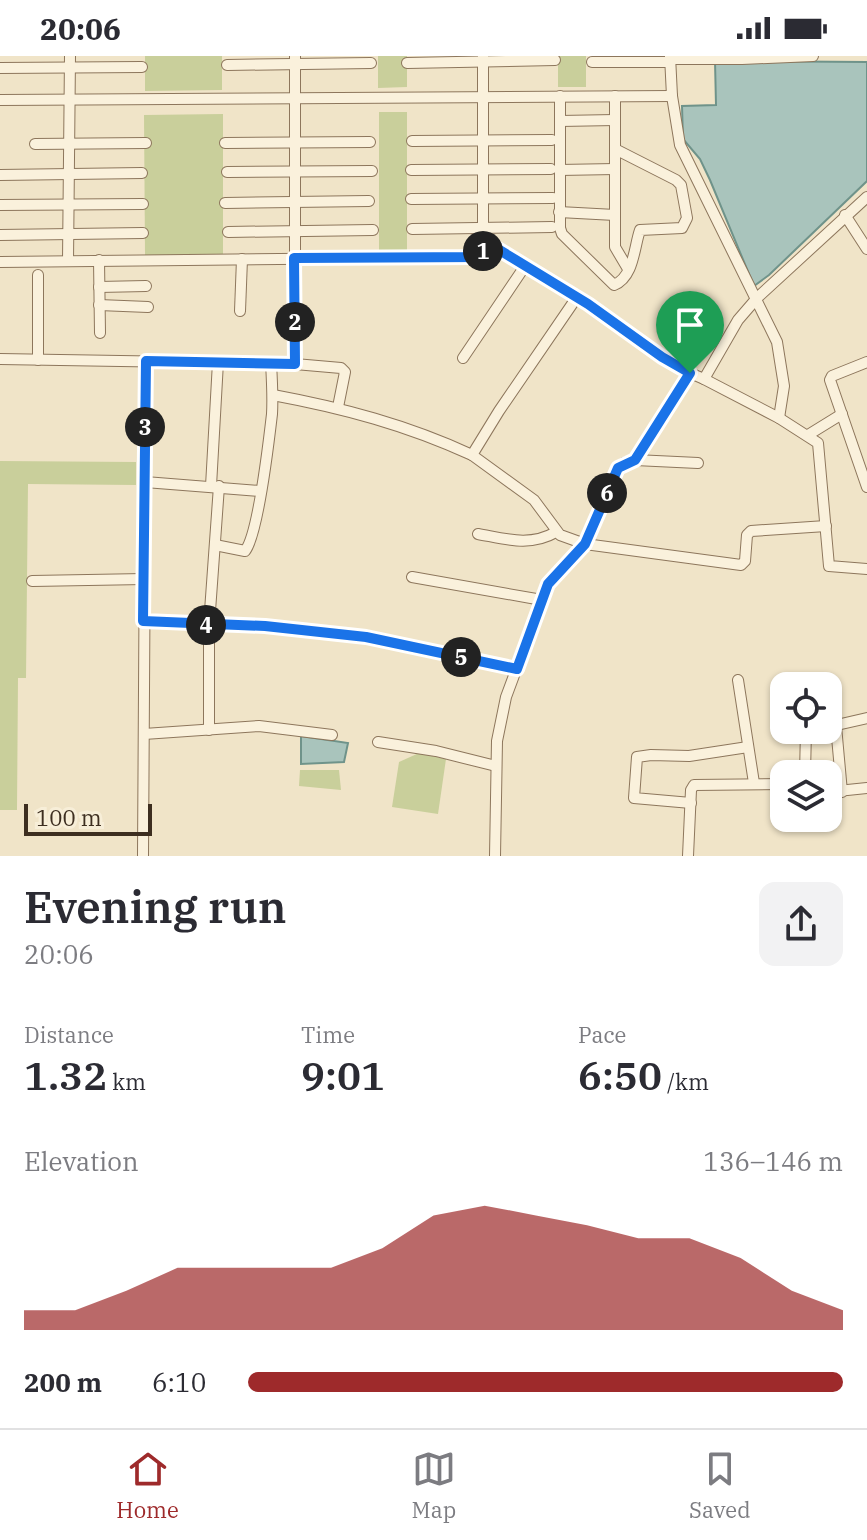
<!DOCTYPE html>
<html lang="en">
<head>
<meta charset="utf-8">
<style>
	:root { --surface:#fff; --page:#f2f2f3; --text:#2b2b33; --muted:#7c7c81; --line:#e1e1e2; --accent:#9e2a2b }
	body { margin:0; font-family:"IBM Plex Serif",serif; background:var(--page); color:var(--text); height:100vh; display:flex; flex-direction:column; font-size:30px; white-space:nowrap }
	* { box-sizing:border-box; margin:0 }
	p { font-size:26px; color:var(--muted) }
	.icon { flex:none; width:44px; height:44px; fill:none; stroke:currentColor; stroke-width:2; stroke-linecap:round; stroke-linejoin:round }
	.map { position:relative; height:800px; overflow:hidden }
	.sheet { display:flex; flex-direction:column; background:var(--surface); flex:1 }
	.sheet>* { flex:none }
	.fabs { position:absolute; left:770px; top:616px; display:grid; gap:16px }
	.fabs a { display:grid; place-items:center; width:72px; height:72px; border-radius:16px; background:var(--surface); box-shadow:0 2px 6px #0004; font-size:40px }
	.scale { position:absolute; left:24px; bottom:20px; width:128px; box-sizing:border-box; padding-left:8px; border:4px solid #3d2e20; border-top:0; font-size:22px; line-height:28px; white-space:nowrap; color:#3d2e20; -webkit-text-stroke:6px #f7eed8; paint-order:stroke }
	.pin { position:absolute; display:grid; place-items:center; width:68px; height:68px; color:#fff; margin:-82px -34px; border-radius:50% 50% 50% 0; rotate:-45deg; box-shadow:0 0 8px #0007 }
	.pin .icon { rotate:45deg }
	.km { position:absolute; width:40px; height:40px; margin:-20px; border-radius:50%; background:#222; color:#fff; font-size:22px; line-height:40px; text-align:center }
	.round { display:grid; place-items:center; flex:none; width:84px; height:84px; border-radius:16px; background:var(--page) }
	.overview { display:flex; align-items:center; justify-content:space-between; height:136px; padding:0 24px }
	h1 { font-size:44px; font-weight:600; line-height:60px }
	.figures { display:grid; grid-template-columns:repeat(3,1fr); gap:12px; height:136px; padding:8px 24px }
	.figures div { display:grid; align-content:center }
	.figures b { font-size:40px; font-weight:600 }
	.figures small { font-size:22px; font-weight:400 }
	.figures p { font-size:22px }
	.chart { height:224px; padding:16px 24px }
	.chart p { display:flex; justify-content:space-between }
	.chart svg { width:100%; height:144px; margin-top:8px; fill:var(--accent); opacity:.7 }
	ul { padding:0 24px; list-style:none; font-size:26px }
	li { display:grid; grid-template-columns:128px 96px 1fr; align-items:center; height:60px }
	li i { height:20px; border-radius:10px; background:var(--accent) }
	.status { display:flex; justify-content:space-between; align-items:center; height:56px; padding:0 40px; background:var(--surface); direction:ltr }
	.status svg { height:22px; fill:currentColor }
	.dock { display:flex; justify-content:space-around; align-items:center; height:112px; border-top:2px solid var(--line); background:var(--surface); font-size:22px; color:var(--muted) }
	.dock a { display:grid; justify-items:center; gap:4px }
	.dock .on { color:var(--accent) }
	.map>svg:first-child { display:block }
	.green { fill:#c9cf9b }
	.water { fill:#a9c4bc; stroke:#6f938a; stroke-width:2 }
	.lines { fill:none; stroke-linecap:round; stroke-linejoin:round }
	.minor-casing { stroke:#8d765c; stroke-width:12 }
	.minor { stroke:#faf1dc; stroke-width:10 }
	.route-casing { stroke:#fff; stroke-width:16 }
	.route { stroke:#1a73e8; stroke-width:10 }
</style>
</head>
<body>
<div class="status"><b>20:06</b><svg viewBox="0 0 49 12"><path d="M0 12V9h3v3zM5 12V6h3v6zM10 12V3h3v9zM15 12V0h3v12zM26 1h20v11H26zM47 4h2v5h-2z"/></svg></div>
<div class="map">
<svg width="867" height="800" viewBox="0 0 867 800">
	<rect width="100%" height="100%" fill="#f0e4c8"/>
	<g class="green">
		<polygon points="145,0 222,0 222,34 145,35"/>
		<polygon points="378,0 407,0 407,31 378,32"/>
		<rect x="558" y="0" width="28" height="31"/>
		<rect x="379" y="56" width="28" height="141"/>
		<polygon points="223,58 223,199 145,199 144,59"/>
		<polygon points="0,405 136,406 136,429 28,428 26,622 18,622 17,754 0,754"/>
		<polygon points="419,697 446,703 438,758 392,751 399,706"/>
		<polygon points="300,714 339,714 341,734 299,730"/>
	</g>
	<g class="water">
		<polygon points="715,5 867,6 867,125 769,219 754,230 710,124 700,103 683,83 682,50 716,49"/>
		<polygon points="301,680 348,687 344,706 301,708"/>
	</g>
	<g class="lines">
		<g class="minor-casing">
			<g id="minor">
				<polyline points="670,0 672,40 680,89 777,286 784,330 779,362"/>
				<polyline points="670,3 742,3 813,0"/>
				<polyline points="592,6 670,6"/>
				<polyline points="407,7 555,4"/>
				<polyline points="227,9 371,7"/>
				<polyline points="0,12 142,11"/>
				<path d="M560,40v132l2,6 52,51c20,-8 20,-38 26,-55l42,-2 5,-10 -6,-33 -5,-5 -61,-31"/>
				<polyline points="615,40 615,191 628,213"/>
				<polyline points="0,44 672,40"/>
				<polyline points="560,65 615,64"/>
				<polyline points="412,85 552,84"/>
				<polyline points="225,87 370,86"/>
				<polyline points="35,88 146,87"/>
				<polyline points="411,114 551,113"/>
				<polyline points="559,114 615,113"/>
				<polyline points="227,116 372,115"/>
				<polyline points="0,119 142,117"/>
				<polyline points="411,143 553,142"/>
				<polyline points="225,147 369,145"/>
				<polyline points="0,149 143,148"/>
				<polyline points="559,156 615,159"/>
				<polyline points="845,159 867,193"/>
				<polyline points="412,173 552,171"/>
				<polyline points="228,176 373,174"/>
				<polyline points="0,179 143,177"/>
				<polyline points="483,184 588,248 662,301 690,317"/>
				<polyline points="99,204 100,277"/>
				<polyline points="68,205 70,0"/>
				<polyline points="0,206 481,201 483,198 483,0"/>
				<polyline points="99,231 146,230"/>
				<polyline points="99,249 148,251"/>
				<polyline points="240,255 242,203"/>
				<polyline points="463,302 525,210"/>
				<polyline points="0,303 295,308 341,312 345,316 338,351"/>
				<polyline points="38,304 38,219"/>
				<polyline points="867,306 832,320 830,324 867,431"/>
				<polyline points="295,308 295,0"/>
				<polyline points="704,323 779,362 818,387 829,510 867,513"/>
				<path d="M273,339c70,13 134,30 199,60l27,-44 78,-114"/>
				<polyline points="808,379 842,358"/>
				<polyline points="472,399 534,444 560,479 585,488 741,509 745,505 747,479 751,475 826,470"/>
				<polyline points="635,404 698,407"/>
				<polyline points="145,426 260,435"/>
				<polyline points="211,430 218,306"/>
				<path d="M478,478c28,5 52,13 78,-2"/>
				<path d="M215,489l30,6c13,-16 24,-111 27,-137 1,-17 0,-34 -1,-51"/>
				<polyline points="412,521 542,544"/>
				<polyline points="32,525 144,523"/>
				<polyline points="143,565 265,570 366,581 517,613"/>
				<polyline points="738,624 754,727"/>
				<polyline points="836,670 842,736"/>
				<polyline points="828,671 867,662"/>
				<polyline points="209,674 209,569 219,430"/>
				<polyline points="144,678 259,670 332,679"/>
				<polyline points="378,686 436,695 496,710"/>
				<polyline points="805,718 806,674"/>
				<polyline points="828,736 867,732"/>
				<polyline points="691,747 634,742 637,701 651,699 689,700 748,691"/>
				<polyline points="143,800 146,305"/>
				<polyline points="495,800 497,685 506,641 548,528 585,488 618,412 624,407 635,404 690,317 704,323 738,264 757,242 867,141"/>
				<polyline points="688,800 691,734 694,729 784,728"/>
			</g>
		</g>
		<use href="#minor" class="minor"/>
	</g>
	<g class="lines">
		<g class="route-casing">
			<polygon id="route" points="483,184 588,248 662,301 690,317 635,404 618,412 585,488 548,528 517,613 366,581 265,570 143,565 146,305 295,308 294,202 481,201"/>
		</g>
		<use href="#route" class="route"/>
	</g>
</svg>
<div class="fabs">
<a><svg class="icon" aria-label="locate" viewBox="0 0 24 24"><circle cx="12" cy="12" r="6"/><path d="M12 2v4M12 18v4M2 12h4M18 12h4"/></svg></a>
<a><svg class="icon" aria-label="layers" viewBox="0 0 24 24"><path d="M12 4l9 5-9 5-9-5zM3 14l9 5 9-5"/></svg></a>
</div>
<div class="scale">100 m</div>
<div class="pin" style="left:690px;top:317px;background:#1e9e55"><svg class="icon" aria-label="arrive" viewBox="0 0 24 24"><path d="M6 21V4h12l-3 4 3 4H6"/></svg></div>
<b class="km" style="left:483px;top:195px">1</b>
<b class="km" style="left:295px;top:266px">2</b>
<b class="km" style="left:145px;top:371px">3</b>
<b class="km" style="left:206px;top:569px">4</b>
<b class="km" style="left:461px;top:601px">5</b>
<b class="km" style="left:607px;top:437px">6</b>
</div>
<section class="sheet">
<div class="overview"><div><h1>Evening run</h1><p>20:06</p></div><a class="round"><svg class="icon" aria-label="share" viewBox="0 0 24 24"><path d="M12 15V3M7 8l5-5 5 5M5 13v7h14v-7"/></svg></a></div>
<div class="figures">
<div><p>Distance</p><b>1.32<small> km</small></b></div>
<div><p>Time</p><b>9:01</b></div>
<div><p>Pace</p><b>6:50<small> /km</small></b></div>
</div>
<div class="chart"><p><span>Elevation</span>136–146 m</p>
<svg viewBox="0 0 160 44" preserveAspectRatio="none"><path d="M0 44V38L10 38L20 32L30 25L40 25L50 25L60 25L70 19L80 9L90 6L100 9L110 12L120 16L130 16L140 22L150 32L160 38V44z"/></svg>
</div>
<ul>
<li><b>200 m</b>6:10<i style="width:100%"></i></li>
</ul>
</section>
<nav class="dock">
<a class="on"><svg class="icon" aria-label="home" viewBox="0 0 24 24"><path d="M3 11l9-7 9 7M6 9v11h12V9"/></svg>Home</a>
<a><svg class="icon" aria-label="map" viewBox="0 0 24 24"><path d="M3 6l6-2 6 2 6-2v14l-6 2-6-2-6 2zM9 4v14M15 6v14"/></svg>Map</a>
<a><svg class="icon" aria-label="saved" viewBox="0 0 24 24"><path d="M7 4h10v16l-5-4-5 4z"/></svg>Saved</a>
</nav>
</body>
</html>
